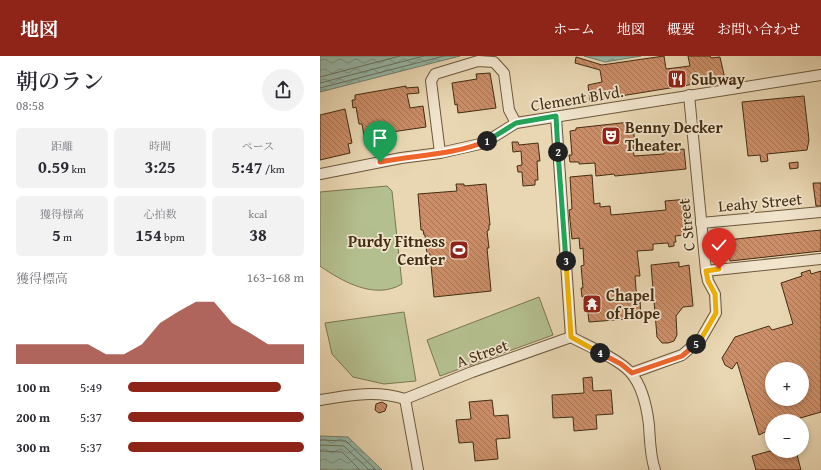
<!DOCTYPE html>
<html lang="ja">
<head>
<meta charset="utf-8">
<style>
	:root { --surface:#fff; --page:#f2f2f3; --text:#2b2b33; --muted:#7c7c81; --accent:#8f2418 }
	body { margin:0; font-family:"Gentium Book Plus","Noto Serif JP",serif; background:var(--page); color:var(--text); height:100vh; display:flex; flex-direction:column; font-size:15px; white-space:nowrap }
	* { box-sizing:border-box; margin:0 }
	p { font-size:13px; color:var(--muted) }
	.icon { flex:none; width:22px; height:22px; fill:none; stroke:currentColor; stroke-width:2; stroke-linecap:round; stroke-linejoin:round }
	.map { position:relative; flex:1; overflow:hidden }
	.drawer { display:flex; flex-direction:column; background:var(--surface); width:320px }
	.drawer>* { flex:none }
	.tools { position:absolute; left:445px; top:306px; display:grid; gap:8px }
	.tools a { display:grid; place-items:center; width:44px; height:44px; border-radius:50%; background:var(--surface); box-shadow:0 2px 6px #0003; font-size:20px }
	.pin { position:absolute; display:grid; place-items:center; width:34px; height:34px; color:#fff; margin:-41px -17px; border-radius:50% 50% 50% 0; rotate:-45deg; box-shadow:0 0 4px #0007 }
	.pin .icon { rotate:45deg }
	.km { position:absolute; width:20px; height:20px; margin:-10px; border-radius:50%; background:#222; color:#fff; font-size:11px; line-height:20px; text-align:center }
	.round { display:grid; place-items:center; flex:none; width:42px; height:42px; border-radius:21px; background:var(--page) }
	.head { display:flex; align-items:center; justify-content:space-between; height:68px; padding:0 16px }
	h1 { font-size:22px; font-weight:600; line-height:30px }
	.metrics { display:grid; grid-template-columns:repeat(3,1fr); gap:6px; height:68px; padding:4px 16px }
	.metrics div { display:grid; align-content:center; border-radius:6px; background:var(--page); text-align:center }
	.metrics b { font-size:17px; font-weight:600 }
	.metrics small { font-size:11px; font-weight:400 }
	.metrics p { font-size:11px }
	.chart { height:112px; padding:8px 16px }
	.chart p { display:flex; justify-content:space-between }
	.chart svg { width:100%; height:72px; margin-top:4px; fill:var(--accent); opacity:.7 }
	ul { padding:0 16px; list-style:none; font-size:13px }
	li { display:grid; grid-template-columns:64px 48px 1fr; align-items:center; height:30px }
	li i { height:10px; border-radius:5px; background:var(--accent) }
	header { display:flex; align-items:center; gap:24px; box-sizing:border-box; height:56px; padding:0 20px; background:var(--accent); color:#fff }
	header strong { font-size:19px }
	nav { display:flex; gap:22px; margin-inline-start:auto; font-size:14px }
	main { display:flex; flex:1; min-height:0 }
	.map>svg:first-child { display:block }
	.park { fill:#b4bf8f; stroke:#7c7650 }
	.water { fill:url(#water-waves); stroke:#76816e }
	.lines { fill:none; stroke-linecap:round; stroke-linejoin:round }
	.shore { stroke:#6e735f; stroke-width:1 }
	.building { fill:url(#building-back-hatch); stroke:#442c12; fill-rule:evenodd }
	.minor-casing { stroke:#6d573a; stroke-width:12 }
	.minor { stroke:#f1e5ce; stroke-width:10 }
	.split-1-casing { stroke:#fff; stroke-width:8 }
	.split-2-casing { stroke:#fff; stroke-width:8 }
	.split-3-casing { stroke:#fff; stroke-width:8 }
	.split-4-casing { stroke:#fff; stroke-width:8 }
	.split-5-casing { stroke:#fff; stroke-width:8 }
	.split-6-casing { stroke:#fff; stroke-width:8 }
	.split-1 { stroke:#f0652b; stroke-width:5 }
	.split-2 { stroke:#22a559; stroke-width:5 }
	.split-3 { stroke:#22a559; stroke-width:5 }
	.split-4 { stroke:#f5b400; stroke-width:5 }
	.split-5 { stroke:#f0652b; stroke-width:5 }
	.split-6 { stroke:#f5b400; stroke-width:5 }
	.labels { text-anchor:middle; dominant-baseline:central; stroke-width:3.5; stroke-linejoin:round; paint-order:stroke }
	.poi-label { font-size:16px; font-weight:bold; fill:#442c12; stroke:#f1e5ce; text-anchor:start }
	.street-label { font-size:16px; fill:#442c12; stroke:#f1e5ce }
</style>
</head>
<body>
<header>
<strong>地図</strong>
<nav><a>ホーム</a><a>地図</a><a>概要</a><a>お問い合わせ</a></nav>
</header>
<main>
<section class="drawer">
<div class="head"><div><h1>朝のラン</h1><p>08:58</p></div><a class="round"><svg class="icon" aria-label="share" viewBox="0 0 24 24"><path d="M12 15V3M7 8l5-5 5 5M5 13v7h14v-7"/></svg></a></div>
<div class="metrics">
<div><p>距離</p><b>0.59<small> km</small></b></div>
<div><p>時間</p><b>3:25</b></div>
<div><p>ペース</p><b>5:47<small> /km</small></b></div>
</div>
<div class="metrics">
<div><p>獲得標高</p><b>5<small> m</small></b></div>
<div><p>心拍数</p><b>154<small> bpm</small></b></div>
<div><p>kcal</p><b>38</b></div>
</div>
<div class="chart"><p><span>獲得標高</span>163–168 m</p>
<svg viewBox="0 0 160 44" preserveAspectRatio="none"><path d="M0 44V32L10 32L20 32L30 32L40 32L50 38L60 38L70 32L80 19L90 12L100 6L110 6L120 19L130 25L140 32L150 32L160 32V44z"/></svg>
</div>
<ul>
<li><b>100 m</b>5:49<i style="width:87%"></i></li>
<li><b>200 m</b>5:37<i style="width:100%"></i></li>
<li><b>300 m</b>5:37<i style="width:100%"></i></li>
</ul>
</section>
<div class="map">
<svg width="501" height="414" viewBox="0 0 501 414">
	<defs>
		<pattern id="water-waves" width="16" height="10" patternUnits="userSpaceOnUse"><rect width="16" height="10" fill="#97baac"/><path d="M0 5q4-4 8 0t8 0" fill="none" stroke="#7d978b"/></pattern>
		<pattern id="building-back-hatch" width="6" height="6" patternUnits="userSpaceOnUse"><rect width="6" height="6" fill="#cb8e68"/><path d="M-1 5l2 2M0 0l6 6M5-1l2 2" fill="none" stroke="#a67454"/></pattern>
	</defs>
	<rect width="100%" height="100%" fill="#e9d7b3"/>
	<filter id="stains"><feTurbulence type="fractalNoise" baseFrequency=".005" numOctaves="4"/><feColorMatrix values="0 0 0 0 .2 0 0 0 0 .09 0 0 0 0 .02 0 0 0 .5 -.17"/></filter>
	<radialGradient id="worn" r=".72"><stop offset=".6" stop-color="#630" stop-opacity="0"/><stop offset="1" stop-color="#630" stop-opacity=".3"/></radialGradient>
	<g class="park">
		<path d="M67,130l5,5 10,93c-27,16 -59,-2 -82,-18v-74z"/>
		<polygon points="219,241 233,279 120,320 107,284"/>
		<polygon points="84,256 96,325 64,328 33,321 12,298 5,267"/>
	</g>
	<g class="water">
		<polygon points="0,0 140,0 0,36"/>
		<polygon points="264,0 321,0 285,6"/>
		<polygon points="0,380 28,381 62,414 0,414"/>
	</g>
	<g class="lines">
		<g class="shore">
			<polyline points="0,21 80,0"/>
			<polyline points="0,27 104,0"/>
			<polyline points="0,32 124,0"/>
			<polyline points="0,384 26,385 56,414"/>
			<polyline points="0,389 24,390 49,414"/>
			<polyline points="0,395 22,396 40,414"/>
		</g>
	</g>
	<g class="building">
		<polygon points="344,0 346,13 370,10 368,0 390,0 391,2 400,1 405,23 270,45 268,29 282,26 280,14 255,7 256,1 282,9"/>
		<polygon points="170,17 176,52 138,57 137,48 135,49 132,27 157,23 156,18"/>
		<polygon points="86,30 86,32 98,31 99,37 87,38 90,52 103,50 106,71 44,80 42,68 39,68 36,51 33,52 32,44 35,44 35,39"/>
		<polygon points="484,40 489,84 487,94 447,98 448,105 441,106 440,99 428,100 422,46"/>
		<polygon points="25,53 32,87 28,88 30,97 0,104 0,59"/>
		<polygon points="310,66 310,69 313,69 315,89 313,89 314,100 344,98 344,95 364,93 366,113 295,120 294,118 276,120 275,107 259,108 259,106 250,106 249,99 252,99 250,75 256,74 256,72"/>
		<polygon points="192,86 198,86 199,89 218,87 220,105 217,105 218,124 215,124 215,129 203,130 202,116 198,116 197,110 202,109 201,95 193,96"/>
		<polygon points="478,106 478,112 470,113 469,107"/>
		<polygon points="272,119 274,148 280,147 280,151 290,150 291,159 346,154 345,145 369,143 373,178 355,180 356,186 354,186 354,190 349,191 348,187 333,188 333,194 317,195 320,220 315,220 317,245 320,244 321,262 269,266 266,240 262,241 261,232 263,232 261,210 264,209 263,192 260,193 259,182 252,183 249,154 252,153 250,121"/>
		<polygon points="493,127 501,127 501,150 496,150"/>
		<polygon points="136,128 144,128 144,130 166,128 170,169 169,169 169,174 167,175 169,192 167,192 171,235 114,241 110,198 107,198 105,179 104,179 103,174 101,174 98,138 137,135"/>
		<polygon points="501,174 501,195 410,205 409,196 405,196 405,189 408,189 407,184"/>
		<polygon points="359,206 359,211 369,209 373,250 363,251 356,260 357,279 354,285 348,287 342,287 337,281 331,209"/>
		<path d="M490,214l1,4 10,-3v141l-31,9h-18v5l-6,2 1,3 -8,4 -22,-73 -5,7 -7,-4 -3,-7 13,-21 34,-11 3,4 21,-6 -12,-41 21,-7 -1,-3zM452,313h30v30h-30z"/>
		<polygon points="272,321 273,335 291,334 293,358 276,359 277,373 254,375 253,361 233,362 232,339 264,337 263,322"/>
		<polygon points="172,344 174,360 188,359 190,382 176,383 178,403 155,405 153,386 139,387 136,364 151,363 149,346"/>
		<polygon points="62,346 67,349 65,355 59,357 55,354 56,348"/>
		<polygon points="450,395 476,395 481,414 436,414 432,400"/>
	</g>
	<g class="lines">
		<g class="minor-casing">
			<g id="minor">
				<polyline points="236,61 251,281"/>
				<polyline points="120,97 111,25 115,18 158,5 174,6 184,17 189,54 196,67"/>
				<polyline points="0,118 81,102 120,97 160,88 172,82 196,67 501,19"/>
				<polyline points="381,167 501,156"/>
				<polyline points="386,215 501,203"/>
				<path d="M251,281c17,9 48,22 60,36 11,13 16,35 18,52 1,15 1,31 6,45"/>
				<polyline points="312,317 362,299 381,283 396,257 395,238 388,225 386,215 369,39"/>
				<polyline points="85,343 152,316 251,281"/>
				<polyline points="85,343 98,414"/>
				<path d="M0,344c30,-5 56,-10 85,-1"/>
			</g>
		</g>
		<use href="#minor" class="minor"/>
	</g>
	<g class="lines">
		<g class="split-1-casing">
			<path id="split-1" d="M60,106c35,-7 74,-7 107,-21"/>
		</g>
		<g class="split-2-casing">
			<polyline id="split-2" points="167,85 196,67 236,60 238,96"/>
		</g>
		<g class="split-3-casing">
			<polyline id="split-3" points="238,96 246,205"/>
		</g>
		<g class="split-4-casing">
			<polyline id="split-4" points="246,205 251,281 280,297"/>
		</g>
		<g class="split-5-casing">
			<polyline id="split-5" points="280,297 301,308 312,317 362,300 376,288"/>
		</g>
		<g class="split-6-casing">
			<polyline id="split-6" points="376,288 381,283 396,257 395,238 388,225 386,215 399,213"/>
		</g>
		<use href="#split-1" class="split-1"/>
		<use href="#split-2" class="split-2"/>
		<use href="#split-3" class="split-3"/>
		<use href="#split-4" class="split-4"/>
		<use href="#split-5" class="split-5"/>
		<use href="#split-6" class="split-6"/>
	</g>
	<defs>
		<g id="restaurant-square" transform="scale(1)"><rect x="-9" y="-9" width="18" height="18" rx="4" fill="#8f2418" stroke="#f1e5ce"/><path d="M-5-6h1v4h1v-4h1v4h1v-4h1v5L-1.5 .5V6h-2V.5L-5-1ZM5-6V6H3V1.5H1.5Q1.5-4 5-6Z" fill="#fff"/></g>
		<g id="theatre-square" transform="scale(1)"><rect x="-9" y="-9" width="18" height="18" rx="4" fill="#8f2418" stroke="#f1e5ce"/><path d="M-5-5.5Q0-4 5-5.5V0Q5 5 0 6Q-5 5-5 0ZM-3.3-2.5H-1v1.5H-3.3ZM1-2.5H3.3v1.5H1ZM-2.8 1Q0 5.5 2.8 1Z" fill="#fff"/></g>
		<g id="stadium-square" transform="scale(1)"><rect x="-9" y="-9" width="18" height="18" rx="4" fill="#8f2418" stroke="#f1e5ce"/><path d="M0-5a6.5 5 0 1 0 0 10a6.5 5 0 1 0 0-10ZM-3.5-1.8h7v3.6h-7Z" fill="#fff"/></g>
		<g id="temple-square" transform="scale(1)"><rect x="-9" y="-9" width="18" height="18" rx="4" fill="#8f2418" stroke="#f1e5ce"/><path d="M0-6L5-2H3V0L6.5 2.5H4V6H1.5V3h-3V6H-4V2.5H-6.5L-3 0V-2H-5Z" fill="#fff"/></g>
	</defs>
	<g fill-rule="evenodd">
		<use href="#restaurant-square" x="357" y="23"/>
		<use href="#theatre-square" x="291" y="80"/>
		<use href="#stadium-square" x="139" y="194"/>
		<use href="#temple-square" x="272" y="248"/>
	</g>
	<g class="labels">
		<g class="poi-label">
			<text x="371" y="23">Subway</text>
			<text x="305" y="71">Benny Decker<tspan x="305" dy="18">Theater</tspan></text>
			<text x="125" y="185" text-anchor="end">Purdy Fitness<tspan x="125" dy="18">Center</tspan></text>
			<text x="286" y="239">Chapel<tspan x="286" dy="18">of Hope</tspan></text>
		</g>
		<g class="street-label">
			<text transform="translate(257 42) rotate(-9)">Clement Blvd.</text>
			<text transform="translate(440 146) rotate(-5)">Leahy Street</text>
			<text transform="translate(366 169) rotate(-96)">C Street</text>
			<text transform="translate(162 297) rotate(-20)">A Street</text>
		</g>
	</g>
	<rect width="100%" height="100%" filter="url(#stains)"/>
	<rect width="100%" height="100%" fill="url(#worn)"/>
</svg>
<div class="tools">
<a>+</a>
<a>−</a>
</div>
<div class="pin" style="left:60px;top:106px;background:#1e9e55"><svg class="icon" aria-label="arrive" viewBox="0 0 24 24"><path d="M6 21V4h12l-3 4 3 4H6"/></svg></div>
<div class="pin" style="left:399px;top:213px;background:#d93025"><svg class="icon" aria-label="check" viewBox="0 0 24 24"><path d="M5 12l5 5 9-10"/></svg></div>
<b class="km" style="left:167px;top:85px">1</b>
<b class="km" style="left:238px;top:96px">2</b>
<b class="km" style="left:246px;top:205px">3</b>
<b class="km" style="left:280px;top:297px">4</b>
<b class="km" style="left:376px;top:288px">5</b>
</div>
</main>
</body>
</html>
